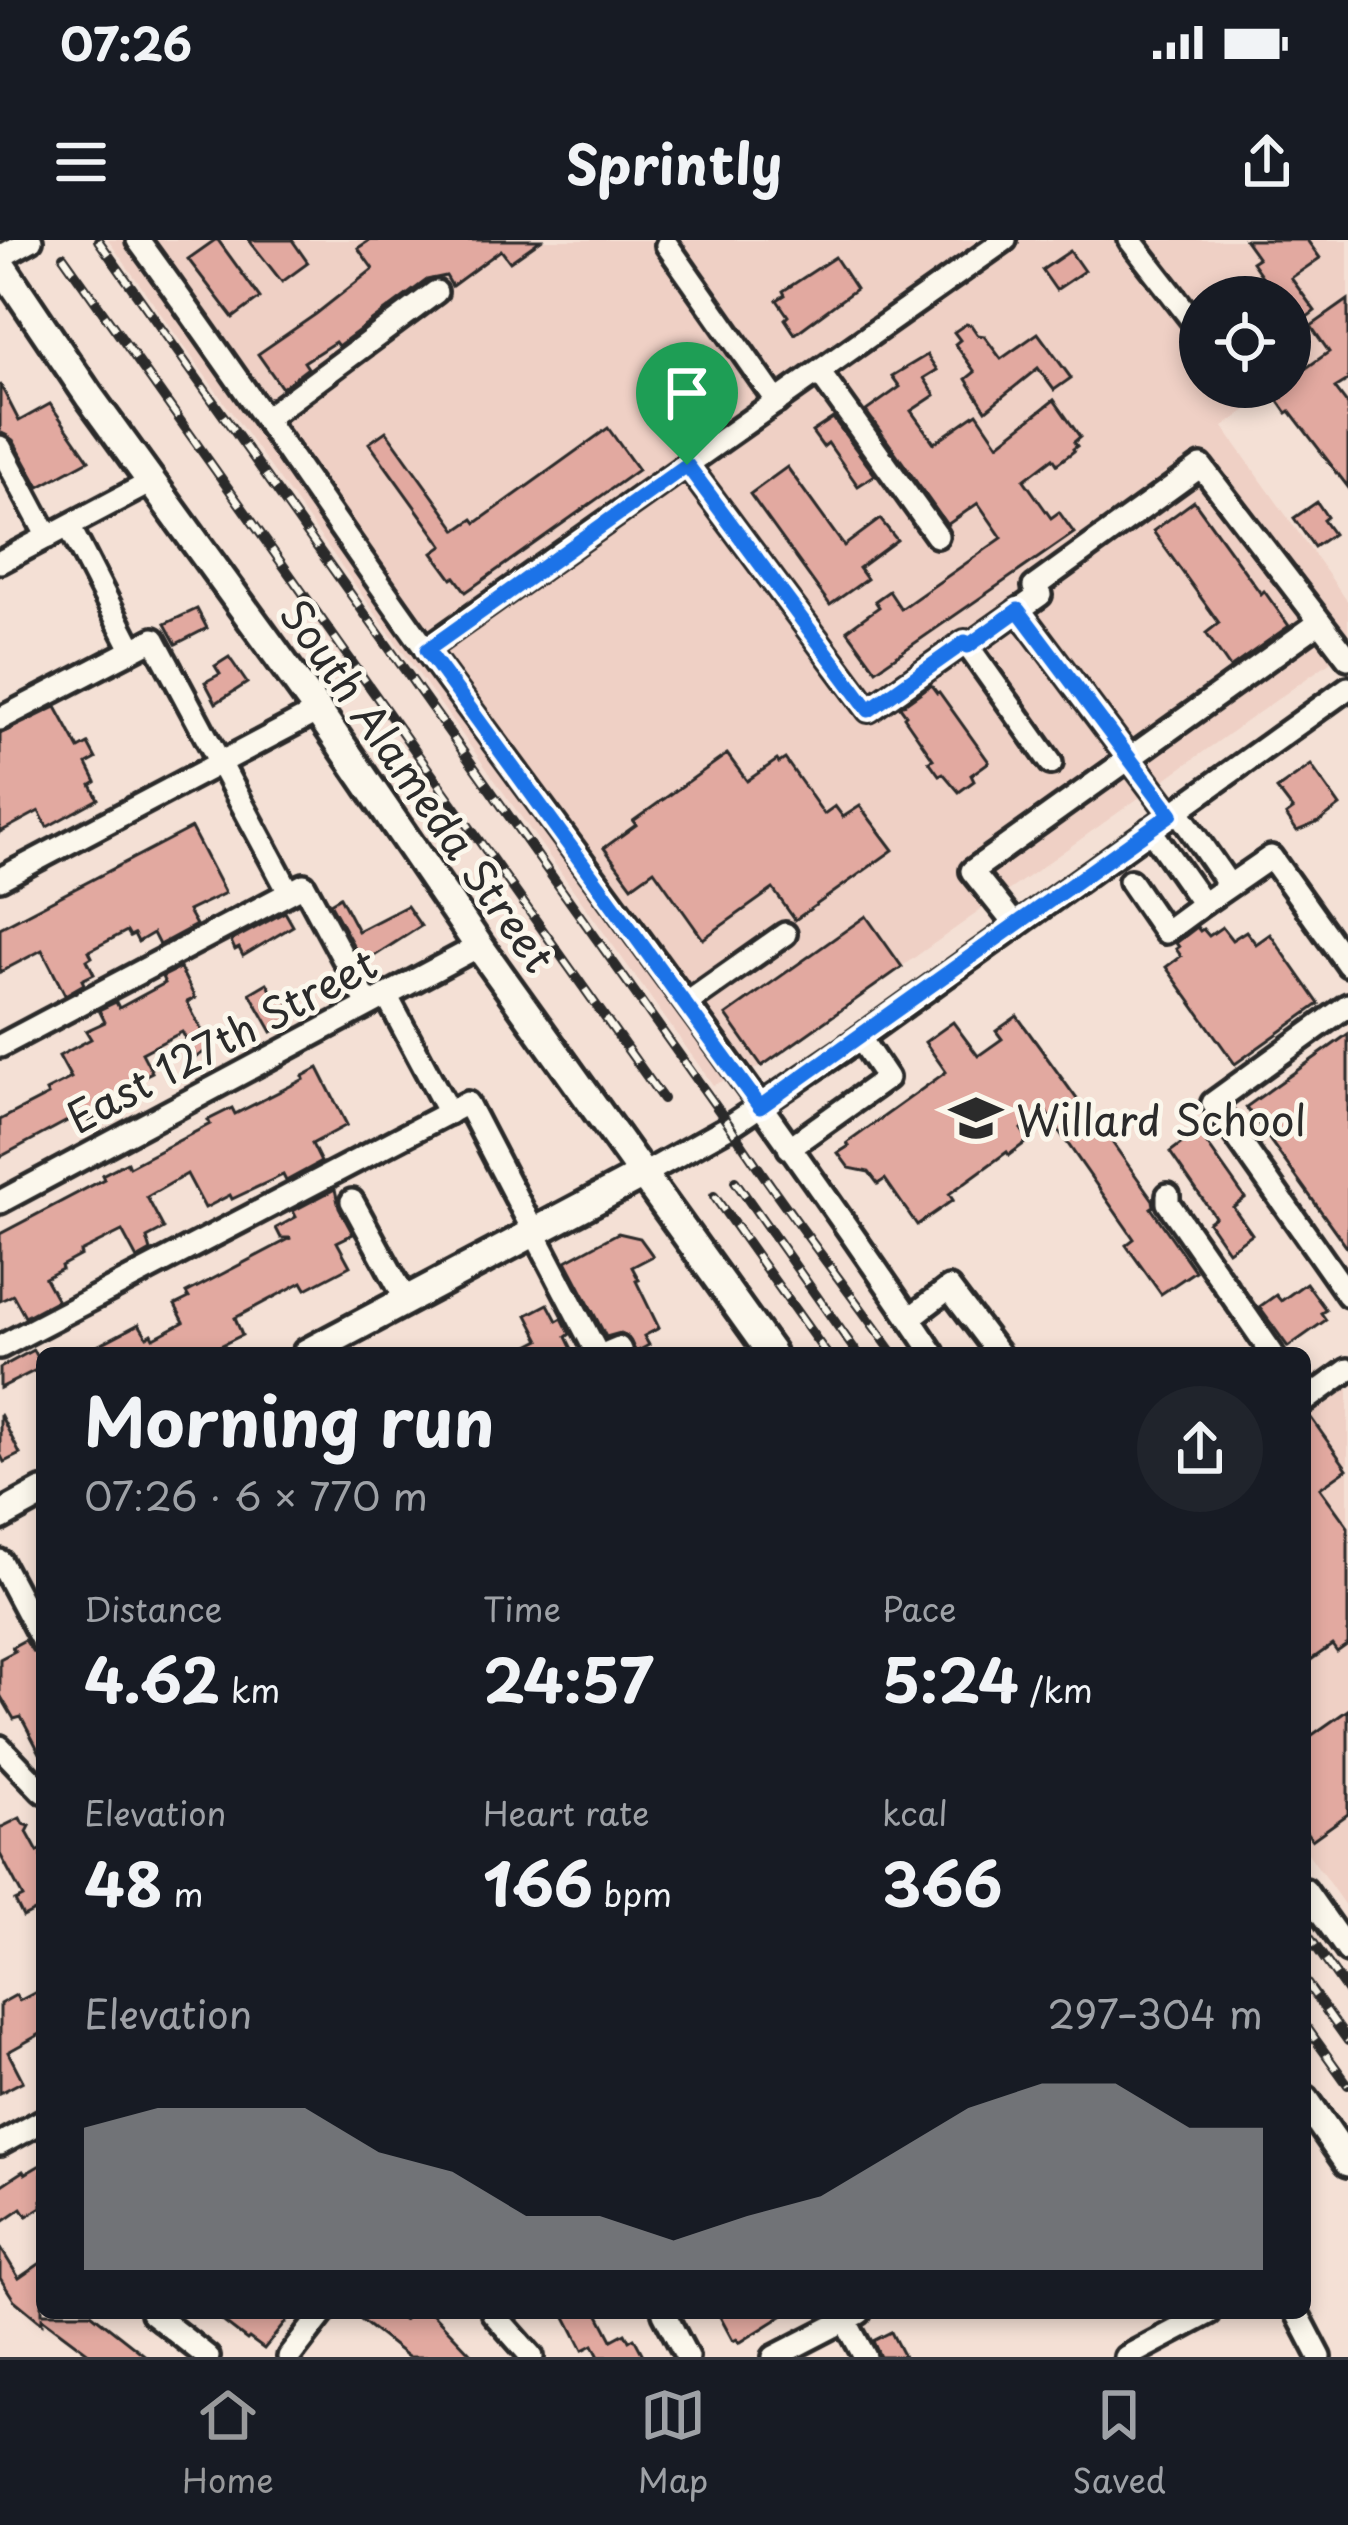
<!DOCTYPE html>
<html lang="en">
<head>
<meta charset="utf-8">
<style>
	:root { --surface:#171b24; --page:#20242c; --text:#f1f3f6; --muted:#9ea1a6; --line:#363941; --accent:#98999b }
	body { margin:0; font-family:"Playpen Sans",sans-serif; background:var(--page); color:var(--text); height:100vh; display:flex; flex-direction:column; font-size:45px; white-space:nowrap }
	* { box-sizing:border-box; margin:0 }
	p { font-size:39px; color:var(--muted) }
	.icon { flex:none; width:66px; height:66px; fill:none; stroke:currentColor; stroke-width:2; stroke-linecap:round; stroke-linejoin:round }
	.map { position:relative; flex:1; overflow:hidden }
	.drawer { position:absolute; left:36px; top:1107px; width:1275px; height:972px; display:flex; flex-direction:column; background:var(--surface); border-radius:18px; box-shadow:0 6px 18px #0003 }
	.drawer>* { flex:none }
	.controls { position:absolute; left:1179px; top:36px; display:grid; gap:24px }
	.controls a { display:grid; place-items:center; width:132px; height:132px; border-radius:50%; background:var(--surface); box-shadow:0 6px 18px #0003; font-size:60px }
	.pin { position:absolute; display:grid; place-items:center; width:102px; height:102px; color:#fff; margin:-123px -51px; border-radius:50% 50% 50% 0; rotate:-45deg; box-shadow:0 0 12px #0007 }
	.pin .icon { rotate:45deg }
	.round { display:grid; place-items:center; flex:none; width:126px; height:126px; border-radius:63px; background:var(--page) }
	.summary { display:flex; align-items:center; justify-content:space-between; height:204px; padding:0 48px }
	h1 { font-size:66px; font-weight:700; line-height:90px }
	.stats { display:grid; grid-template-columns:repeat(3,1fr); gap:18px; height:204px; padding:12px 48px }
	.stats div { display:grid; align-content:center }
	.stats b { font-size:60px; font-weight:700 }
	.stats small { font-size:33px; font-weight:400 }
	.stats p { font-size:33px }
	.chart { height:336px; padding:24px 48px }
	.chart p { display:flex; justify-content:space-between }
	.chart svg { width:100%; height:216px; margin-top:12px; fill:var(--accent); opacity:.7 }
	.status { display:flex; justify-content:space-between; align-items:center; height:84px; padding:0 60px; background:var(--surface); direction:ltr }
	.status svg { height:33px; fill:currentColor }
	header { display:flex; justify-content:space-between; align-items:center; height:156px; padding:0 48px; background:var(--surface); font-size:54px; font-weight:700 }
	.menu { display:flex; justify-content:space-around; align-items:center; height:168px; border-top:3px solid var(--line); background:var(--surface); font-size:33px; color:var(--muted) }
	.menu a { display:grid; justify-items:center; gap:6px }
	.menu .active { color:var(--accent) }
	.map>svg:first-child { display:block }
	.built { fill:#efd0c5 }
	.building { fill:#e2a9a0; stroke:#2b2b2b; stroke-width:3 }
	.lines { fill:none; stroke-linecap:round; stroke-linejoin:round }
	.minor-casing { stroke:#2b2b2b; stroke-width:30 }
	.major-casing { stroke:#2b2b2b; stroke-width:36 }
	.minor { stroke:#fbf7ec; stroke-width:21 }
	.major { stroke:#fbf7ec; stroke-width:27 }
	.rail-casing { stroke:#2b2b2b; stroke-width:10 }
	.rail { stroke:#fbf7ec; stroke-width:6; stroke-dasharray:18; stroke-linecap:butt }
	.route-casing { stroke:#fff; stroke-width:24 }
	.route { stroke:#1a73e8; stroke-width:15 }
	.labels { text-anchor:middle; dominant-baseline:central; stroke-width:10; stroke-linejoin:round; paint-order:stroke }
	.street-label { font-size:42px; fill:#2b2b2b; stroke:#fbf7ec }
	.poi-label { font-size:42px; fill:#2b2b2b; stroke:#fbf7ec; text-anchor:start }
</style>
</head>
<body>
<div class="status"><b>07:26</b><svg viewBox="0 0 49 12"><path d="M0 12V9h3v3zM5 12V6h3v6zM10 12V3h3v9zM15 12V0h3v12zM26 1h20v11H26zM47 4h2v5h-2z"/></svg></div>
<header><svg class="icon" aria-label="menu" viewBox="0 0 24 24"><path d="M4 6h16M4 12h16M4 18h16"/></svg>Sprintly<svg class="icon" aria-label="share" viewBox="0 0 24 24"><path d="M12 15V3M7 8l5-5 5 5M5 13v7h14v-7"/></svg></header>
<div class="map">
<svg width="1348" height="2117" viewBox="0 0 1348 2117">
	<rect width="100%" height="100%" fill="#f4e0d5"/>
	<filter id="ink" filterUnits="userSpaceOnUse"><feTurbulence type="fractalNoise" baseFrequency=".00833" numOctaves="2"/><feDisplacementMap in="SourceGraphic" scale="24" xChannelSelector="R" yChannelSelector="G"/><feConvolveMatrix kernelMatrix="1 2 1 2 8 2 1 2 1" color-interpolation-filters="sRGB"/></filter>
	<g filter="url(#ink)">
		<g class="built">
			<polygon points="108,0 1348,0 1348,98 1290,139 1290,57 1200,57 1200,147 1279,147 1223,187 1348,362 1348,409 762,826 713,845"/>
			<polygon points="1348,1145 1348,1670 1305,1609 1305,1176"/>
		</g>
		<g class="building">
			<polygon points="215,0 218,0 260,58 233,78 188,19"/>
			<polygon points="249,0 292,0 308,23 282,42"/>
			<polygon points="370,0 541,0 510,22 501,10 452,46 446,36 427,40 338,106 335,102 304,122 308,128 282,148 258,114 316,74 373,29 358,8"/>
			<polygon points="1245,0 1307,0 1320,18 1291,38 1315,71 1302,81 1290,65 1290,57 1284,57 1276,46 1271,49 1252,22 1258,18"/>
			<polygon points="1070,11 1084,31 1056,50 1042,30"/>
			<polygon points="835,17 856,49 795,94 785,79 788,76 777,60 785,55 783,51"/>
			<polygon points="1348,60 1348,140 1335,148 1348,165 1348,247 1290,171 1287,173 1278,160 1282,158 1277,151 1282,147 1290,147 1290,141 1295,136 1329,112 1311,86"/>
			<polygon points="966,84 971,85 978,95 984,96 1001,119 1038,93 1071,138 1054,150 1038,128 986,170 966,139 975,132 955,104 960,100 954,92"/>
			<polygon points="927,115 937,130 924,138 935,155 911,171 934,203 977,173 998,204 1054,160 1080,197 1074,202 1077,206 1073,209 1074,211 1057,224 1053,218 1024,240 1051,278 1059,272 1074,293 876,430 847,390 879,367 875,361 889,351 901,369 1002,298 978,263 947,285 866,171 900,147 892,136"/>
			<polygon points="0,144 19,181 50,164 89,220 39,247 13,200 0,192"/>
			<polygon points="833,178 875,235 858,246 828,203 823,207 812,192"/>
			<polygon points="608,188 638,230 466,352 455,337 452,339 433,313 443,306 369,203 386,191 457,290 473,279 476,283"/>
			<polygon points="787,227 844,306 880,279 897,300 859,328 867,339 830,365 750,254"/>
			<polygon points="1194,261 1261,354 1264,351 1289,386 1230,428 1206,393 1219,383 1153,291"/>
			<polygon points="1317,262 1327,277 1323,280 1333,294 1314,307 1294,278"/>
			<polygon points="197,369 207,388 176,404 165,384"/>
			<polygon points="229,417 247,443 216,463 205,442 220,434 215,426"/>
			<polygon points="931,445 937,453 939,452 989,522 971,535 974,541 959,552 943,533 939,535 929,521 933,519 904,477 906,475 900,467"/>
			<polygon points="56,467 79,509 88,504 96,519 87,524 96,542 91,545 98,559 47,587 39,571 0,592 0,494"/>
			<polygon points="727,514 747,541 777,520 779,523 785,519 824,574 835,566 843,577 860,566 893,610 795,680 773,649 703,699 654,630 632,646 604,608 636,585 633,581"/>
			<polygon points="1311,525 1340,566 1319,582 1297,591 1286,575 1293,570 1277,549"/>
			<polygon points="191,588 225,653 188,671 196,685 159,705 153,693 138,702 134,694 130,696 127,691 89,711 92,717 87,720 94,734 82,740 84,744 65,755 42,710 0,732 0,688"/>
			<polygon points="340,657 358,691 407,666 421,686 363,723 330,663"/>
			<polygon points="285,672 293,686 243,716 239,708 235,710 231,701"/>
			<polygon points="866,676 902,727 762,826 726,775"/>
			<polygon points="1197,687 1200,691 1203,689 1209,696 1222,687 1232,700 1246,691 1256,704 1270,694 1319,764 1235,824 1166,727 1181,716 1176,709 1179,707 1176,703"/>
			<polygon points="180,728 195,758 187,762 211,808 196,817 182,792 142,813 152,832 132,842 137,850 103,867 106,873 89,882 84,872 0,917 0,880 48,855 46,851 71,838 59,816 91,799 86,791 105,782 99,770 116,762 119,768 165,743 162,737"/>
			<polygon points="267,743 273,754 277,752 281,758 285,756 297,777 272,792 250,753"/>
			<polygon points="1017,776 1084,869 1087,867 1153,960 1154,966 1151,968 1195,1031 1161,1054 1126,1005 1134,999 1045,871 1021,889 1029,900 1009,915 1007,912 949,954 953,960 917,985 885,939 878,944 869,932 849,928 838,913 849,906 847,903 946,832 925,802 953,782 978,816 1002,799 996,791"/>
			<polygon points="1348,794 1348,1009 1246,867"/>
			<polygon points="318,828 347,885 312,904 321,922 286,941 283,935 232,959 230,955 205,968 187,934 147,957 164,989 147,998 151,1011 137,1019 122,991 80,1012 81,1015 61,1026 62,1029 45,1038 57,1060 25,1077 13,1055 0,1061 0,994 104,939 102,935 127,922 129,927 210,884 208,880 232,868 235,874 304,839 303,836"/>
			<polygon points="1198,891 1245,958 1233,967 1252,994 1228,1011 1208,982 1215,977 1170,912"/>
			<polygon points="335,949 339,968 353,994 337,1002 350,1026 306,1049 302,1042 235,1078 242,1095 206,1113 84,1113 139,1084 147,1097 152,1094 154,1098 184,1082 175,1065 189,1058 186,1053 291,998 281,998 276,988 296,977 293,971"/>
			<polygon points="618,993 640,998 653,1016 632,1027 639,1040 636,1041 659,1088 644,1096 649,1105 636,1112 627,1096 620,1093 606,1097 566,1021"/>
			<polygon points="1306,1043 1326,1070 1321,1073 1326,1080 1288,1107 1259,1067 1276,1055 1281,1061"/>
			<polygon points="548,1064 557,1081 562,1078 570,1094 566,1097 574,1113 515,1113 540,1100 527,1075"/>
			<polygon points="33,1110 42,1127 0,1148 0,1128"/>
			<polygon points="0,1174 20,1214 4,1222 0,1214"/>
			<polygon points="1309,1175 1347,1229 1320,1248 1348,1287 1348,1404 1337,1412 1332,1405 1305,1424 1305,1176"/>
			<polygon points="25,1400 33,1412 42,1415 42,1517 21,1477 14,1479 0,1455 0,1419 15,1411 12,1407"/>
			<polygon points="1348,1470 1348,1574 1312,1600 1305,1590 1305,1500"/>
			<polygon points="20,1578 23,1584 30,1586 27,1592 38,1612 42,1609 42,1667 23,1677 15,1661 23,1657 0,1614 0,1588"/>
			<polygon points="42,1749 42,1793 8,1812 23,1841 0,1853 0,1764 16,1755 19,1761"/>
			<polygon points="42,1924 42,1967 27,1976 22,1968 0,1983 0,1946 23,1931 25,1934"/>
			<polygon points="0,2007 19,2038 42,2022 42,2073 91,2073 147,2117 94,2117 42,2078 42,2083 14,2060 0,2038"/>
			<polygon points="212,2073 293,2073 264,2109 249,2098 247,2100"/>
			<polygon points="352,2073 394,2073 403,2080 411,2073 432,2073 474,2117 408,2117"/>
			<polygon points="564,2073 598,2073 612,2100 625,2093 629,2101 634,2098 644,2117 599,2117 593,2105 583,2110"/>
			<polygon points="718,2073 787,2073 739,2103 737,2099 733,2101"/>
			<polygon points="891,2092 904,2117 880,2117 873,2101"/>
		</g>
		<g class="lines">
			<g class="minor-casing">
				<g id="minor">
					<path d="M138,0c100,136 193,278 292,415 170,231 343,460 503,698"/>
					<polyline points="1130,0 1200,90"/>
					<polyline points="667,5 777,162"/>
					<polyline points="0,17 31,0"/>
					<polyline points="819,132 937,296"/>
					<polyline points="265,179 436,52"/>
					<polyline points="0,207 48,297"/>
					<polyline points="687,225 869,470 965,402 1051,523"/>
					<polyline points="69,286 132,409"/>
					<polyline points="0,322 153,241"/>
					<polyline points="1018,370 1171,574"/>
					<polyline points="968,406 1040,355 1034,347 1201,226 1348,418"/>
					<polyline points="426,409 1005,0"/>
					<polyline points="0,479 154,399 289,652"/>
					<polyline points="1177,570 1229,645"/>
					<polyline points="1150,589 1203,664 1271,617 1348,725"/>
					<polyline points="0,639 318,471"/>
					<polyline points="1130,641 1165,692 1203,664"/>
					<polyline points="1016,686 972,631 1320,382"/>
					<polyline points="386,755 449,873"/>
					<polyline points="687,763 785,694"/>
					<polyline points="1348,765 1213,863 1348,1055"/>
					<polyline points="0,806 304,645 368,764"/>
					<polyline points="789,908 887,838 860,798"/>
					<polyline points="644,934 730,886 840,812 1348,448"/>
					<polyline points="1168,955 1168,963 1272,1113"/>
					<polyline points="352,961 406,1060"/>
					<polyline points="0,962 479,706"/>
					<polyline points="910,1078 949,1048 998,1113"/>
					<polyline points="0,1107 467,863 597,1113"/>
					<polyline points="607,1113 619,1108 621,1113"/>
					<polyline points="1305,1161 1348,1130"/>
					<polyline points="0,1321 42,1400"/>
					<polyline points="0,1507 42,1551"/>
					<polyline points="1305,1650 1348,1711"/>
					<polyline points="0,1904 42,1881"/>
					<polyline points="152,2073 208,2117"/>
					<polyline points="493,2073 532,2117"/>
					<polyline points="664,2073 687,2117"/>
					<polyline points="1297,2073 1320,2117"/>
					<polyline points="845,2080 865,2117"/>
					<polyline points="289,2117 323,2073"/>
					<polyline points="774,2117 859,2073"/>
					<polyline points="1126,2117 1209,2073"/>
				</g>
			</g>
			<g class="major-casing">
				<g id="major">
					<polyline points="0,24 89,156 318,471 479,706 771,1113"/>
					<polyline points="307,1113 644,934"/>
					<polyline points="0,1276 42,1253"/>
					<polyline points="1305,1860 1348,1922"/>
				</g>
			</g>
			<use href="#minor" class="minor"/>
			<use href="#major" class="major"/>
			<g class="rail-casing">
				<g id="rail">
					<path d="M98,0l632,886c51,78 109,151 163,227"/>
					<polyline points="63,16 663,859"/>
					<polyline points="735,941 857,1113"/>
					<polyline points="714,956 826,1113"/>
					<polyline points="1305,1691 1348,1752"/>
					<polyline points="1305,1741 1348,1801"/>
					<polyline points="1305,1785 1348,1845"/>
				</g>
			</g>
			<use href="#rail" class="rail"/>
		</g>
	</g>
	<g class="lines" filter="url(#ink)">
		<g class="route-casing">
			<polygon id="route" points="687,225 869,470 965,402 968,406 1018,370 1171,574 760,867 427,410"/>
		</g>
		<use href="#route" class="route"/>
	</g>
	<defs>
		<g id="school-bare" transform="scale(4.14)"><path d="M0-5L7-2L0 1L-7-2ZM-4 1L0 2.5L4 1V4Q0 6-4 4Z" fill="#2b2b2b" stroke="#fbf7ec" stroke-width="2.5" paint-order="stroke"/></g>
	</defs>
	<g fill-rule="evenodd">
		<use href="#school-bare" x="976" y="878"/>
	</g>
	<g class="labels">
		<g class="street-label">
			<text transform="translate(419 545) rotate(55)">South Alameda Street</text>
			<text transform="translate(221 799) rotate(-28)">East 127th Street</text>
		</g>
		<g class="poi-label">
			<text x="1016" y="878">Willard School</text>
		</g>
	</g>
</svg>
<div class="controls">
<a><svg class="icon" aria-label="locate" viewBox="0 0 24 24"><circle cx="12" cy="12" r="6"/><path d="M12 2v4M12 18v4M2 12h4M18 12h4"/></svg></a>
</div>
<div class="pin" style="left:687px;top:225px;background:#1e9e55"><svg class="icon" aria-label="arrive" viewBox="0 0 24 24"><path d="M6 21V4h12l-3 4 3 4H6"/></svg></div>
<section class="drawer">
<div class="summary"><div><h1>Morning run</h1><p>07:26 · 6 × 770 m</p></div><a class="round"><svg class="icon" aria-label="share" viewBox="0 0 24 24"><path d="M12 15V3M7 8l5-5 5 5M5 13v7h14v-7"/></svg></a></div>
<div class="stats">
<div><p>Distance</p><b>4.62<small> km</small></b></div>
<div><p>Time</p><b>24:57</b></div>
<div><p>Pace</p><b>5:24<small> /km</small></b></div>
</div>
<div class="stats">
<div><p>Elevation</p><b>48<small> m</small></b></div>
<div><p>Heart rate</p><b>166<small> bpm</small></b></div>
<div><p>kcal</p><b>366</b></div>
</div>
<div class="chart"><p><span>Elevation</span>297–304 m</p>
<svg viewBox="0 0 160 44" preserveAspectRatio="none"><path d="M0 44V15L10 11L20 11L30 11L40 20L50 24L60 33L70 33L80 38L90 33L100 29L110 20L120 11L130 6L140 6L150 15L160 15V44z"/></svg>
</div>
</section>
</div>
<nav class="menu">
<a class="active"><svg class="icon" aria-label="home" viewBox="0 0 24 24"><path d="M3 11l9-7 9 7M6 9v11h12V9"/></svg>Home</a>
<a><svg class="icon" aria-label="map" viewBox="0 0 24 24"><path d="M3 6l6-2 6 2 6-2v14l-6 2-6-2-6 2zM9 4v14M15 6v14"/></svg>Map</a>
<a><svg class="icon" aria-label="saved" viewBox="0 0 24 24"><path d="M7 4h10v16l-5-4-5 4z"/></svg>Saved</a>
</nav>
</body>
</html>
